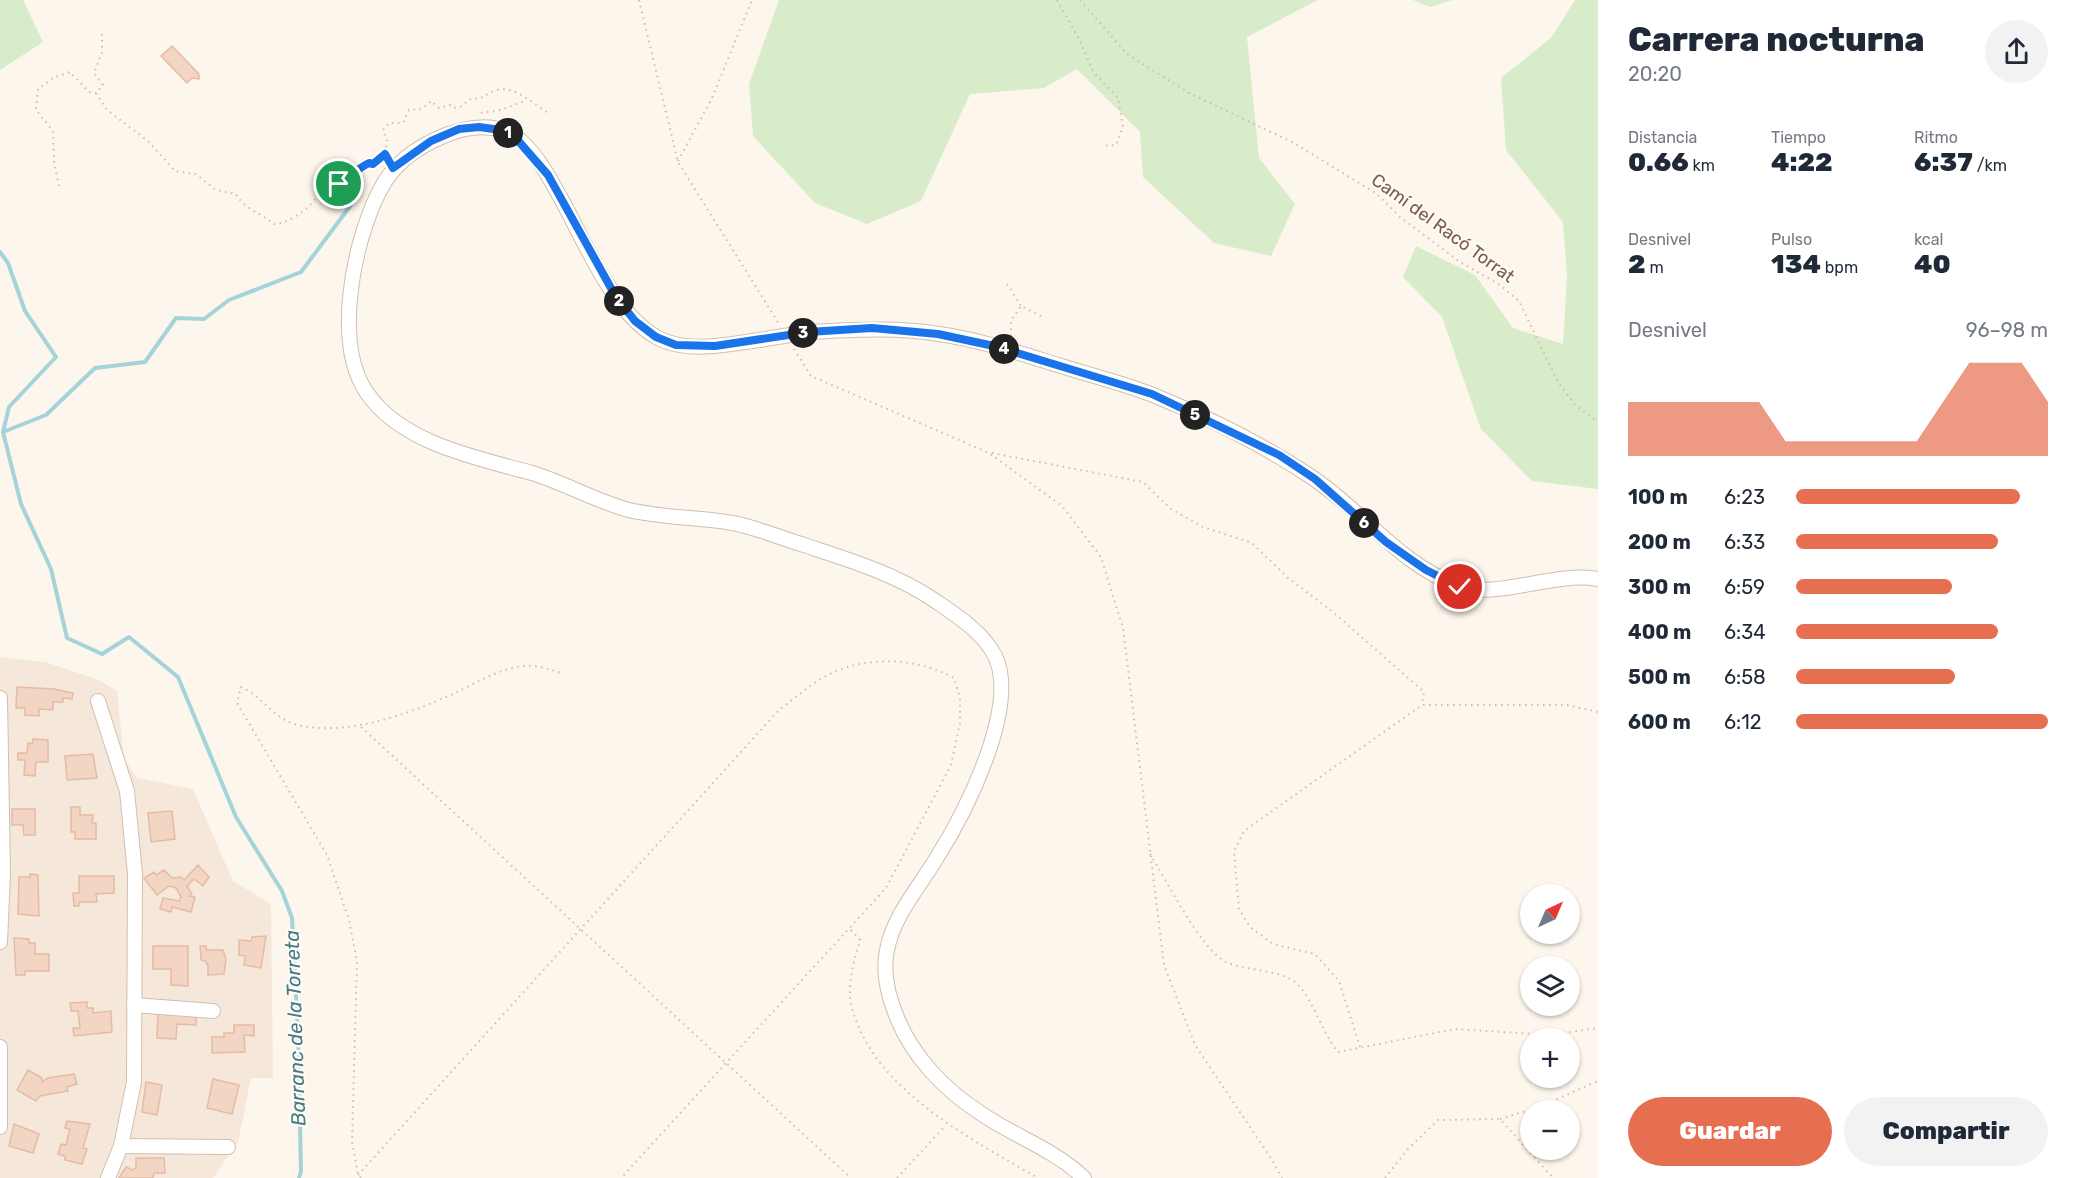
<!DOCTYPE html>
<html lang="es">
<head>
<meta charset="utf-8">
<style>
	:root { --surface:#fff; --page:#f2f2f3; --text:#1f2937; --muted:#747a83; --accent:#e76f51 }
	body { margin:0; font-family:Rubik,sans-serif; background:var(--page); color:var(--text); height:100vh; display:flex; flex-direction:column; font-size:22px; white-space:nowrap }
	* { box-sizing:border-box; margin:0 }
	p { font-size:20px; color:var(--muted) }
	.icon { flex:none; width:33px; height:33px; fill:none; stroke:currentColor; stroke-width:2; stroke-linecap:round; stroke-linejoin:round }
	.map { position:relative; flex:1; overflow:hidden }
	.panel { display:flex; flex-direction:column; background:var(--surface); width:480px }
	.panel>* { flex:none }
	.needle { width:39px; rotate:44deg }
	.controls { position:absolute; left:1520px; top:884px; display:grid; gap:12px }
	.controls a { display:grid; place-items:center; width:60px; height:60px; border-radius:50%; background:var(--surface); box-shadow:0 2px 4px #0004; font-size:30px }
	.pin { position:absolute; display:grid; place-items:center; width:51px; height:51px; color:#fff; margin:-26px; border:3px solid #fff; border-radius:50%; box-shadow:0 2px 6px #0007 }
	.km { position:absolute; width:30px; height:30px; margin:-15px; border-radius:50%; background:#222; color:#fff; font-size:16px; line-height:30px; text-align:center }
	.round { display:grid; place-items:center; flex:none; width:63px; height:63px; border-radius:32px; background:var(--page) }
	.summary { display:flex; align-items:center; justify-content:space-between; height:102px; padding:0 30px }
	h1 { font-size:33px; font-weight:800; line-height:45px }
	.stats { display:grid; grid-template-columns:repeat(3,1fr); gap:9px; height:102px; padding:6px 30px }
	.stats div { display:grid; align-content:center }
	.stats b { font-size:26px; font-weight:800 }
	.stats small { font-size:16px; font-weight:400 }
	.stats p { font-size:16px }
	.chart { height:168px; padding:12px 30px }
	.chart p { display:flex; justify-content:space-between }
	.chart svg { width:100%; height:108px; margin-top:6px; fill:var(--accent); opacity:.7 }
	.button { display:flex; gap:12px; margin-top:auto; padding:12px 30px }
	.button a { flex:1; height:69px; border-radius:36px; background:var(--accent); color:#fff; font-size:24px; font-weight:800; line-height:69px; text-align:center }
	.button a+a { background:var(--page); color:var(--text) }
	ul { padding:0 30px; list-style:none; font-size:20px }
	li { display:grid; grid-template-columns:96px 72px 1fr; align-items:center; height:45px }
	li i { height:15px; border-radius:8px; background:var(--accent) }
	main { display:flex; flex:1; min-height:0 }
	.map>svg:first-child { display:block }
	.residential { fill:#f5e8da }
	.green { fill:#d8ecc9 }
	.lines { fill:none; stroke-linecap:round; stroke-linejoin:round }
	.stream { stroke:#a5d3da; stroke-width:4 }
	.building { fill:#f3d5c3; stroke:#e6bba3; stroke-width:1.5 }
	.minor-casing { stroke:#d1beb0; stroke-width:16 }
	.path { stroke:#d9b8a5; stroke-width:2; stroke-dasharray:1.5 4.5; stroke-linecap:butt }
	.minor { stroke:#fff; stroke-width:14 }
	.minor-bridge-casing { stroke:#d1beb0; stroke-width:16; stroke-linecap:butt }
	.minor-bridge { stroke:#fff; stroke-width:14 }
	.route-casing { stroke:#fff; stroke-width:12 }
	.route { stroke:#1a73e8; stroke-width:8 }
	.labels { text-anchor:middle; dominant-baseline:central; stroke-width:4.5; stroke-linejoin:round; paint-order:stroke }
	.street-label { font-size:18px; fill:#7a5c4d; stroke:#fffaf3 }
	.water-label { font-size:20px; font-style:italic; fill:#437c86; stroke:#fffaf3 }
</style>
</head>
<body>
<main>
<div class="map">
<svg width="1598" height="1178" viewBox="0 0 1598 1178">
	<rect width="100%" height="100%" fill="#fdf6ec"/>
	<polygon class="residential" points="0,657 45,662 99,680 117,691 124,759 137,778 193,789 233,881 271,904 273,1078 251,1078 238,1142 213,1178 0,1178"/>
	<g class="green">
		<polygon points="0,0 23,0 43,42 0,70"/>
		<polygon points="779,0 1318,0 1247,37 1259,158 1295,204 1271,256 1214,243 1143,177 1140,132 1077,69 1044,88 970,94 921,201 867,224 815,203 753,136 749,84"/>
		<polygon points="1413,0 1452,0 1430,7"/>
		<polygon points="1575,0 1598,0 1598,489 1532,481 1481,429 1442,317 1403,277 1416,246 1475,275 1513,328 1563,344 1567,277 1563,222 1506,150 1501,78 1551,38"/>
	</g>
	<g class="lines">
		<g class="stream">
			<polyline points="0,252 8,263 25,311 56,357 9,407 3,432 21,504 51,569 67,638 102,654 129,637 178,677 236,817 282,891 292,918 298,1034 301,1171 299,1178"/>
			<polyline points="3,432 46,415 95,368 145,362 176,318 204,319 229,300 301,272 351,205"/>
		</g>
	</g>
	<g class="building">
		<polygon points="172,46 199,74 199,79 192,78 187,83 161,56"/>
		<polygon points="17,687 54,689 73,693 72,699 63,698 63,702 53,702 53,710 39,709 39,716 25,715 25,708 16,708"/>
		<polygon points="33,739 48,740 48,762 36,762 35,776 24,775 25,760 18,760 18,753 27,753 28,743 32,744"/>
		<polygon points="93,754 97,778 67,780 65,756"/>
		<polygon points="71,807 80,807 80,815 93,815 92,823 96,823 96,839 75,839 75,832 71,832"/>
		<polygon points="12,809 35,809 35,835 24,835 23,825 12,825"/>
		<polygon points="172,811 175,839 151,842 148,813"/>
		<polygon points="198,865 209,877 203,886 194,879 187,886 192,894 189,896 195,897 191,912 172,907 171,912 160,909 163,898 179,901 181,897 176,888 169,886 157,895 144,878 154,872 156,875 164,870 172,878 181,877 184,880"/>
		<polygon points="30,874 38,875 39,916 18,914 19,877 30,877"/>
		<polygon points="79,876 114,876 114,893 96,894 97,902 79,902 79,906 74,906 73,893 79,893"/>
		<polygon points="266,936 261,968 244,965 245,956 239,955 239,940 251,941 252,937"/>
		<polygon points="14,938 29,939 29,943 35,943 35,954 49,954 49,971 25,971 25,975 16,975"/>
		<polygon points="153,946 188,946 188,986 171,985 171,969 153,969"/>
		<polygon points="200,946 206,946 206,950 223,950 226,959 224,974 208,975 208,965 205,961 201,960"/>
		<polygon points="87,1002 87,1008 93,1008 93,1013 111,1011 112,1032 74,1036 73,1028 80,1028 78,1011 71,1011 70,1003"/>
		<polygon points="158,1014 196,1016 196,1025 177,1024 176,1039 157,1038"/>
		<polygon points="234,1025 254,1025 254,1036 244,1035 245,1052 212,1053 212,1037 224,1037 224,1033 234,1033"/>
		<polygon points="28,1070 42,1078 42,1082 48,1078 74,1074 77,1084 67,1087 68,1091 40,1096 36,1101 17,1090"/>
		<polygon points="213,1079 239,1085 232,1114 207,1108"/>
		<polygon points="146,1082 162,1085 157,1115 142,1112"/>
		<polygon points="67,1121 90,1124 83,1148 87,1149 82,1164 65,1160 65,1156 58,1154 61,1144 66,1145 70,1129 65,1128"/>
		<polygon points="14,1124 39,1134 33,1153 9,1146"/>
		<polygon points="136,1158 164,1158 165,1173 154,1173 153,1178 119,1178 126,1167 133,1170 136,1168"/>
	</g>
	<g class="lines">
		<g class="minor-casing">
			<g id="minor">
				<path d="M808,332c44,-2 88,-5 131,2 41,6 80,19 119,31 31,10 65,18 95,30 54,22 109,49 157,81 52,34 88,88 149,110 38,14 94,-15 139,-7"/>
				<path d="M760,340c-31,4 -72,14 -102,-2 -45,-24 -74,-99 -99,-143 -11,-20 -24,-44 -43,-58 -20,-14 -48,-11 -70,-2 -30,12 -54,29 -68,59 -25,51 -45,150 -11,199 35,51 111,65 165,80 33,10 63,28 97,37 33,8 69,7 103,13 23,4 46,14 69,21 45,15 93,29 133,56 22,15 49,32 61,56 25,51 -31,159 -59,203 -17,28 -43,58 -49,91 -5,23 2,49 11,70 16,38 47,70 81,92 34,24 75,37 105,66"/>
				<polyline points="0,698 3,874 0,942"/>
				<polyline points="98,701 127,791 135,874 134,1082 121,1146 108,1178"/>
				<polyline points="134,1005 213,1011"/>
				<polyline points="0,1047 0,1127"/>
				<polyline points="121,1146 228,1147"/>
			</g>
		</g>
		<g class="path">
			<polyline points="639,0 678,162 779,324"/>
			<polyline points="1057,0 1079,39 1094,73 1118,98 1123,127 1116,145 1101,146"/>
			<polyline points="1080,0 1127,54 1189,93 1294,143 1377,194 1400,217 1460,262 1500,285 1519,301 1558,382 1575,405 1598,422"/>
			<path d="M102,34v18l-8,21 9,12 -7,8 11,17 41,31 27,30 21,3 20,16 20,4c7,14 26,20 38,30 10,1 30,-12 37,-20 8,-9 9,-15 19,-22l9,2c10,-7 18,-15 29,-21l5,1 12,-10 2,4"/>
			<polyline points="481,113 501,110 527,100"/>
			<path d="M385,153l2,-12 -4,-11 6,-7h14l6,-13 13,-1 9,-8 8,7 11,-3 3,3 7,-1 12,-9c11,3 15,-6 25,-8 17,-5 37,14 51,23"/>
			<polyline points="678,161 712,98 752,0"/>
			<polyline points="59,186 54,162 53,131 36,110 38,89 53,78 70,72 89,92 96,93"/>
			<polyline points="1007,284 1021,306"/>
			<polyline points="1011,336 1011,321 1021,306 1041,316"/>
			<polyline points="794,349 811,376 989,453 1062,506 1101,557 1123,628 1164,965 1195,1045 1272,1160 1282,1178"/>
			<polyline points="992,453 1143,482 1171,509 1203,527 1252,543 1287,577 1333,612 1424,692 1422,705"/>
			<polyline points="361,727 851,1178"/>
			<path d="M1150,854c16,25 51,96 76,108 20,9 47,7 66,18 18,10 30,54 46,72l117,-23 95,6 48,-7"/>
			<path d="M851,930l9,10c-6,21 -14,47 -8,68 22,82 119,131 186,170"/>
			<polyline points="1360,1047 1339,981 1315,954 1273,944 1250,927 1239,909 1234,851 1244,831 1422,705 1567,705 1598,712"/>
			<polyline points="1500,1119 1539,1107 1598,1081"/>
			<path d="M358,1175l421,-465c15,-11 29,-24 45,-33 39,-22 92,-20 130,1l6,20v25l-9,42 -65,123 -265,290"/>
			<path d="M361,1178l-3,-3 -6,-34 5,-179 -8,-42 -22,-65 -90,-152 4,-16c24,11 33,34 61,39 50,9 106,-12 151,-32 25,-12 53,-30 82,-28 9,1 18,5 27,7"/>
			<polyline points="897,1178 946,1125"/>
			<polyline points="1385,1178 1408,1149 1438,1120 1500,1119 1553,1178"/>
		</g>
		<use href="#minor" class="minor"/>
		<g class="minor-bridge-casing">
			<polyline id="minor-bridge" points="760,340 808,332"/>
		</g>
		<use href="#minor-bridge" class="minor-bridge"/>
	</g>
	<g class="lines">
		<g class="route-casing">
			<path id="route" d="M339,184c10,-7 18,-15 30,-21l4,1 12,-10 8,14 38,-27 28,-12 20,-2 22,3 13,6 34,39 68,122 19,24 21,16 20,8 39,1 93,-14 64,-4 66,6 56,12 158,48 127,61 36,24 71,63 40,28 34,17"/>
		</g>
		<use href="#route" class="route"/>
	</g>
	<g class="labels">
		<g class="street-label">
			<text transform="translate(1443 228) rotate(36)">Camí del Racó Torrat</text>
		</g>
		<g class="water-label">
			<text transform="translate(295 1028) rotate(-92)">Barranc de la Torreta</text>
		</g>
	</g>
</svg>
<div class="controls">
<a><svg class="needle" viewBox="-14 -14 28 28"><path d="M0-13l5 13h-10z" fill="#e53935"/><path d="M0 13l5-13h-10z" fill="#747a83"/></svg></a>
<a><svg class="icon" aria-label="layers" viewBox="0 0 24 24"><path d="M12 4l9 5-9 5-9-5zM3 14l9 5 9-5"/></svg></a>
<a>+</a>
<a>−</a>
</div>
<div class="pin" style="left:339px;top:184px;background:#1e9e55"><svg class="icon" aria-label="arrive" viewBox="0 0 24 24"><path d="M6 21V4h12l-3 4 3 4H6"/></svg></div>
<div class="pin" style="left:1460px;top:587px;background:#d93025"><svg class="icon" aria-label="check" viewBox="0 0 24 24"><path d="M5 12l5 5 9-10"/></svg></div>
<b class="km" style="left:508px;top:133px">1</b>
<b class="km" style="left:619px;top:301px">2</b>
<b class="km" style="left:803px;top:333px">3</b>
<b class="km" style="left:1004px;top:349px">4</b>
<b class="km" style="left:1195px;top:415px">5</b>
<b class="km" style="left:1364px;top:523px">6</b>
</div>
<section class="panel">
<div class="summary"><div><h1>Carrera nocturna</h1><p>20:20</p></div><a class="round"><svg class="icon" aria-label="share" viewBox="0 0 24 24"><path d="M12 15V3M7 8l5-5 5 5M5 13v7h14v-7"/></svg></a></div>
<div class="stats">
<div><p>Distancia</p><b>0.66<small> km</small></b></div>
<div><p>Tiempo</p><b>4:22</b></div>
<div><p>Ritmo</p><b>6:37<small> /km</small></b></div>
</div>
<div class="stats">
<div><p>Desnivel</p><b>2<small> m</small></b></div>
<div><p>Pulso</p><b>134<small> bpm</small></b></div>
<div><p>kcal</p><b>40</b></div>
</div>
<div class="chart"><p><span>Desnivel</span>96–98 m</p>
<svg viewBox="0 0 160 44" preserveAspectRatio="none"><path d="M0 44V22L10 22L20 22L30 22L40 22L50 22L60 38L70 38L80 38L90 38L100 38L110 38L120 22L130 6L140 6L150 6L160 22V44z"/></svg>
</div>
<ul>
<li><b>100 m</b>6:23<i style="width:89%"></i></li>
<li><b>200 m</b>6:33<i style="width:80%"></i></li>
<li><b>300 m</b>6:59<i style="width:62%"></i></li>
<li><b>400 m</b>6:34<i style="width:80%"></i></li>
<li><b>500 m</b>6:58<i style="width:63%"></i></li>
<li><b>600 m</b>6:12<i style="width:100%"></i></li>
</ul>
<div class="button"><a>Guardar</a><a>Compartir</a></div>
</section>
</main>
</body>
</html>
